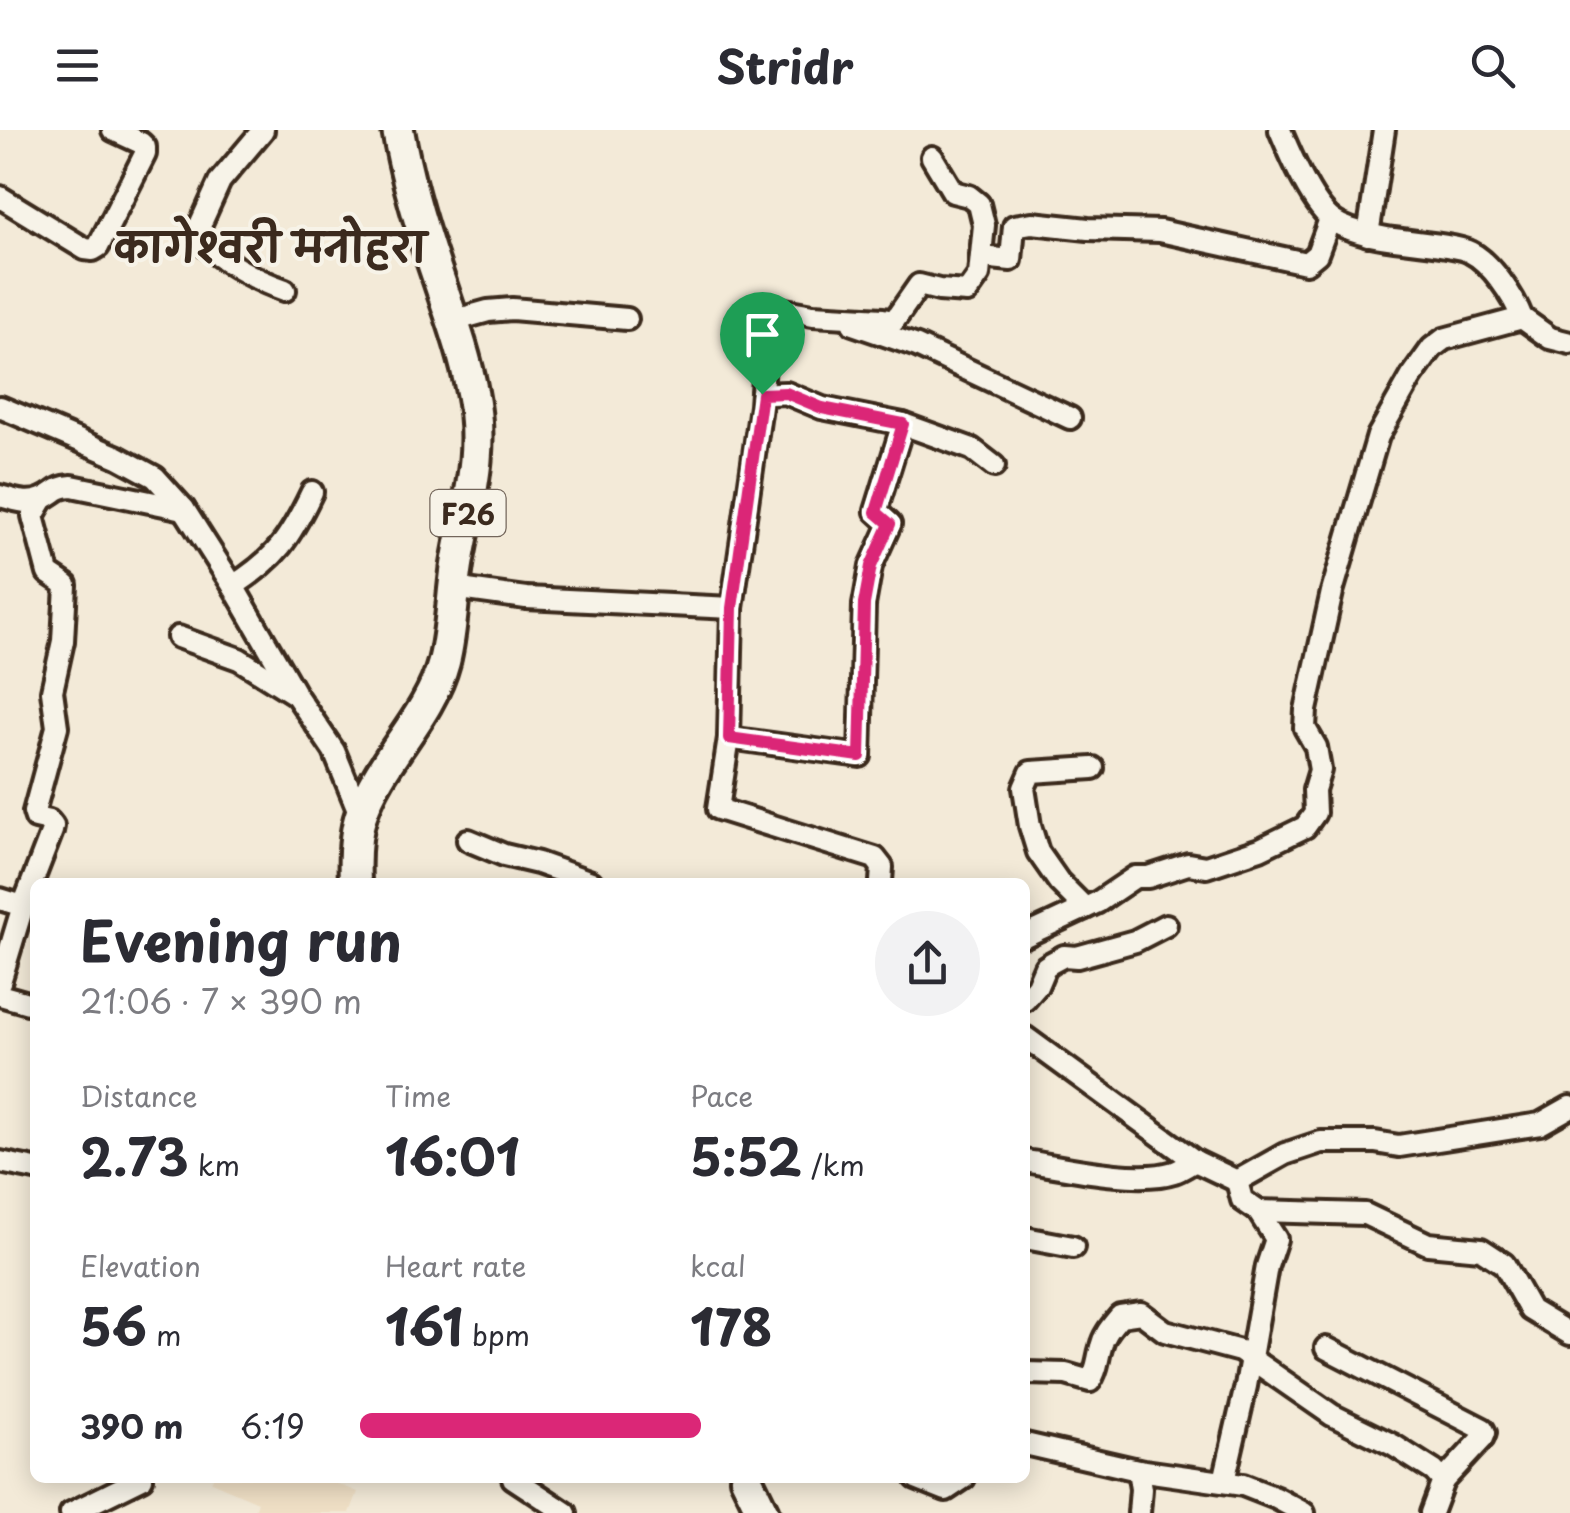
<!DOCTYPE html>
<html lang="en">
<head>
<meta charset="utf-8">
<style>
	:root { --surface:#fff; --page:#f2f2f3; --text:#2b2b33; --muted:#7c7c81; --accent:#db2777 }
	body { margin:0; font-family:"Playpen Sans","Playpen Sans Deva",sans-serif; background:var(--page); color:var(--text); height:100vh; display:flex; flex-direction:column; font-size:38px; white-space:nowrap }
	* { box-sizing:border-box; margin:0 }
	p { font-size:32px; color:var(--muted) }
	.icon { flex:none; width:55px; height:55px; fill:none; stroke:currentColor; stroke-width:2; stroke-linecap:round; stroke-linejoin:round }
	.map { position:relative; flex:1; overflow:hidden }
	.drawer { position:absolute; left:30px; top:748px; width:1000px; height:605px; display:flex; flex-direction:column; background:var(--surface); border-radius:15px; box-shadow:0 5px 25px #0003 }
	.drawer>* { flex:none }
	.pin { position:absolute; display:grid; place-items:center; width:85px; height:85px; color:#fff; margin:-102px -42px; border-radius:50% 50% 50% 0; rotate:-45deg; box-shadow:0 0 10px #0007 }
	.pin .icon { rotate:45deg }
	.round { display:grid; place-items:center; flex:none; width:105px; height:105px; border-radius:52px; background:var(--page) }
	.headline { display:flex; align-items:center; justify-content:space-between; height:170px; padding:0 50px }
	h1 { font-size:55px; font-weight:700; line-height:75px }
	.figures { display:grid; grid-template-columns:repeat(3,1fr); gap:15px; height:170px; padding:10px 50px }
	.figures div { display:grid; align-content:center }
	.figures b { font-size:50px; font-weight:700 }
	.figures small { font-size:28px; font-weight:400 }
	.figures p { font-size:28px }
	ul { padding:0 50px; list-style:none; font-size:32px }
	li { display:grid; grid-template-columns:160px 120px 1fr; align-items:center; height:75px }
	li i { height:25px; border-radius:12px; background:var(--accent) }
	header { display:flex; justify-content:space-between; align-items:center; height:130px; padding:0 50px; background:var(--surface); font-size:45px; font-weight:700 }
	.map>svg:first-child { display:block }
	.built { fill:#efdfc5 }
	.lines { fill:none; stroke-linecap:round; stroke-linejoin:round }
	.minor-casing { stroke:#3b2a1e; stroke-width:28 }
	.primary-casing { stroke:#3b2a1e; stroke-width:38 }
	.minor { stroke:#f7f3e8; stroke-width:20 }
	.primary { stroke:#f7f3e8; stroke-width:30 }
	.route-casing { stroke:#fff; stroke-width:20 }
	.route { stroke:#db2777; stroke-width:12 }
	.labels { text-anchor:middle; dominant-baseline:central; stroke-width:8; stroke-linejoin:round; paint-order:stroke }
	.shield { fill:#f7f3e8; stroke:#73665b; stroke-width:2.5 }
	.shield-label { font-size:28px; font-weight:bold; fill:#3b2a1e }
	.district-label { font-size:40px; font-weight:bold; fill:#3b2a1e; stroke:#f7f3e8 }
</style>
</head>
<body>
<header><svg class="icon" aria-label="menu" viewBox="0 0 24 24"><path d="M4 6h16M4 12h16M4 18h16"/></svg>Stridr<svg class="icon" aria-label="search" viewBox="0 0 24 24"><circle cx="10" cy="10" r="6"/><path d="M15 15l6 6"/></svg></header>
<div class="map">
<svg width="1570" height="1383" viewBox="0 0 1570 1383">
	<rect width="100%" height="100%" fill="#f3ead8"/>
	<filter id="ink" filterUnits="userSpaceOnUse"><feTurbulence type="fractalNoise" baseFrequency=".01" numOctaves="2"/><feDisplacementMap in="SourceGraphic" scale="20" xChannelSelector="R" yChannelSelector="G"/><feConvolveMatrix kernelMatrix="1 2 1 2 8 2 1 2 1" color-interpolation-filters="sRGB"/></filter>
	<g filter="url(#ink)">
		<polygon class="built" points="213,1348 323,1348 358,1362 350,1383 254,1383 258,1372 211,1352"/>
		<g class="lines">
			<g class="minor-casing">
				<g id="minor">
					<path d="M263,0l-43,51 -24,53 2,6c30,24 51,37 87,50"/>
					<path d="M1280,0c10,24 33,78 55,92 14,9 35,13 52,16 18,3 70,7 83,14 21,10 44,45 52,66"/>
					<polyline points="0,67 85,119 93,120 98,117 145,24 145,17 141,13 113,0"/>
					<polyline points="1368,105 1384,0"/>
					<polyline points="982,127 1011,130 1014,96 1032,93 1088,99 1160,101 1306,133 1317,124 1330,89"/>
					<polyline points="452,191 488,181 512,179 627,189"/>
					<polyline points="853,194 917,216 1070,288"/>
					<polyline points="0,277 118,327 155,347 184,379 233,456 296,565 334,621 361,687"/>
					<polyline points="903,294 972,319 994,336"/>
					<path d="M0,366c14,4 28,9 42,3 14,-6 13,-12 30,-13l112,23"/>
					<path d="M233,456c44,-28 57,-48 79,-94"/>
					<polyline points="453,458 526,468 732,478"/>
					<polyline points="178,507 239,529 293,563"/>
					<polyline points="729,608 860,626 864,475 871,436 890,394 876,381 903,294 822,278 786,263 762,264"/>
					<polyline points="468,710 504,725 538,733 591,752"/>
					<polyline points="881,752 882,737 875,728 718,679 729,608 732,478 761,276 768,177 813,185 883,189 894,191 919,155 939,160 967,162 979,145 984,95 979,74 969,66 953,62 932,27"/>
					<polyline points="0,769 23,776"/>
					<polyline points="1085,778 1059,752 1038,722 1030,696 1024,658 1031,642 1093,638"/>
					<polyline points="1025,806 1098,772 1135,747 1148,747 1188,734 1206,737 1260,719 1305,697 1315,683 1314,660 1320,640 1316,617 1305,598 1306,580 1332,462 1378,306 1412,246 1432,218 1444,209 1522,188 1550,208 1570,213"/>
					<polyline points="0,852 23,776 52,701 53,696 49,691 36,688 34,682 57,597 52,561 63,511 66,455 48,443 33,386 43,369"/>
					<polyline points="0,865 35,875"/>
					<polyline points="1025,870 1037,856 1045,837 1051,833 1064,826 1077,827 1135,811 1166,795"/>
					<polyline points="1025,907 1195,1031 1237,1051 1285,1024 1321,1012 1375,1012 1399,1016 1540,994 1570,977"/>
					<path d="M1025,1031c39,6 112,23 149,11 7,-2 14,-7 21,-11"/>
					<polyline points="0,1032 35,1039"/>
					<polyline points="1237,1051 1242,1070 1258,1081 1365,1084 1428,1114 1481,1119 1504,1134 1530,1180 1570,1204"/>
					<polyline points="1025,1108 1073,1117"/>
					<polyline points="1326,1218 1483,1299 1485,1303 1483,1308 1443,1351"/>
					<path d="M1025,1243l41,1 24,7c8,-12 7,-21 11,-34 3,-13 11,-21 19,-31l21,-3 24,18 75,20 92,64 61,30 41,26 9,10 -12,32"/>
					<polyline points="1025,1314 1138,1340 1243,1355 1276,1368 1304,1383"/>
					<polyline points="1138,1340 1141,1359 1139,1383"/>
					<polyline points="513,1348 566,1383"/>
					<polyline points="916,1348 946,1360 964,1348"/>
					<polyline points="1224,1351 1246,1256 1267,1136 1276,1109 1258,1081"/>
					<polyline points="71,1383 142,1348"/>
				</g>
			</g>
			<g class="primary-casing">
				<g id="primary">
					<path d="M355,752c-1,-22 -1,-46 6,-67 18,-56 68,-96 83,-153 8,-31 8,-65 13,-97 10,-61 28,-109 15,-173 -7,-37 -20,-73 -32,-109 -17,-49 -33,-101 -42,-153"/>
					<polyline points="746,1348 763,1383"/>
				</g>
			</g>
			<use href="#minor" class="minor"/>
			<use href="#primary" class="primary"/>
		</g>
	</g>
	<g class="lines" filter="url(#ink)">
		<g class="route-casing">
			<polygon id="route" points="786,263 822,278 903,294 876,382 890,394 871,436 864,474 860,626 729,608 732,478 762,264"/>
		</g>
		<use href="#route" class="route"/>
	</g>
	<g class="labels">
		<rect class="shield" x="430.5" y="360" width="75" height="46" rx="8"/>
		<g class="shield-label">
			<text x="468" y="383">F26</text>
		</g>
		<g class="district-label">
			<text x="270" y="115">कागेश्वरी मनोहरा</text>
		</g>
	</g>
</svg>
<div class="pin" style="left:762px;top:264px;background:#1e9e55"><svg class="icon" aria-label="arrive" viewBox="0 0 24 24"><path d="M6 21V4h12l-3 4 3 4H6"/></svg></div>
<section class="drawer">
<div class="headline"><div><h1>Evening run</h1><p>21:06 · 7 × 390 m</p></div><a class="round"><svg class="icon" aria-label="share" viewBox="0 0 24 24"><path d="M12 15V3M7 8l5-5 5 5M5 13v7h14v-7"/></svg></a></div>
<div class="figures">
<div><p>Distance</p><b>2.73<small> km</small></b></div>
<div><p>Time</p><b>16:01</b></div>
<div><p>Pace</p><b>5:52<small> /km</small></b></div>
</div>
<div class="figures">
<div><p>Elevation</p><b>56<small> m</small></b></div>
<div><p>Heart rate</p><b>161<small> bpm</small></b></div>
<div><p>kcal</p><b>178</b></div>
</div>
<ul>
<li><b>390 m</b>6:19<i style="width:55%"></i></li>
</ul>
</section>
</div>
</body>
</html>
